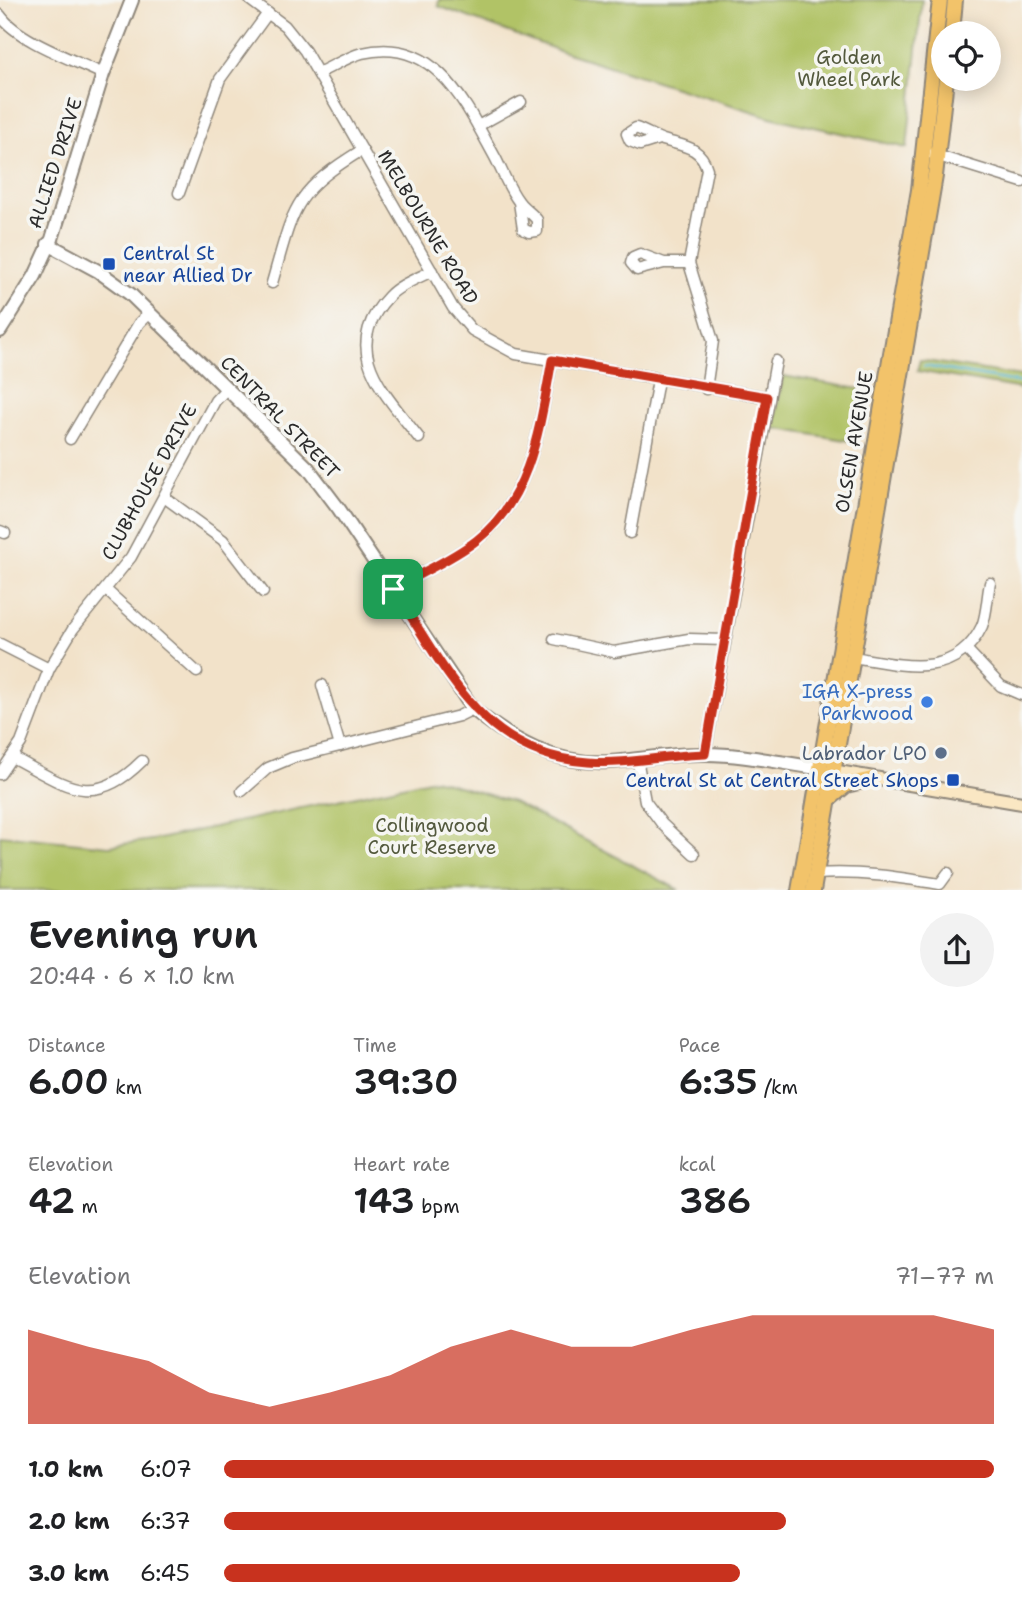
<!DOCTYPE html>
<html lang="en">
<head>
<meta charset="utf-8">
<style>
	:root { --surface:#fff; --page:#f2f2f2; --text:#202124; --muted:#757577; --accent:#c8321e }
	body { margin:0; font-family:"Shantell Sans",sans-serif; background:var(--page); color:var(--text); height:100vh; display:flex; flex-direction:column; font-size:26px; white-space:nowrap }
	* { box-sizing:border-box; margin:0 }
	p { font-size:23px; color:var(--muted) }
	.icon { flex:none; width:38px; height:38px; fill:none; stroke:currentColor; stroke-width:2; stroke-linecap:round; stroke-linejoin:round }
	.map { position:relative; height:890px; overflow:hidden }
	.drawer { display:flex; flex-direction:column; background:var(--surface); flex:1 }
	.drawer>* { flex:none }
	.buttons { position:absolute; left:931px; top:21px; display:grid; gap:14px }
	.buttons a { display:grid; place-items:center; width:70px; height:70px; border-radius:50%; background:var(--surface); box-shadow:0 4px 18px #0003; font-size:35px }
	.pin { position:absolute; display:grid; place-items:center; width:60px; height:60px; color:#fff; margin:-30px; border-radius:14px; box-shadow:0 4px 10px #0006 }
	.round { display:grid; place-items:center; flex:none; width:74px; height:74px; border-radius:37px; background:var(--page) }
	.summary { display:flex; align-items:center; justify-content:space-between; height:119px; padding:0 28px }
	h1 { font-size:38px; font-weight:600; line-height:52px }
	.figures { display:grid; grid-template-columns:repeat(3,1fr); gap:10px; height:119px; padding:7px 28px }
	.figures div { display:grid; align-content:center }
	.figures b { font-size:35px; font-weight:600 }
	.figures small { font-size:19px; font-weight:400 }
	.figures p { font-size:19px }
	.chart { height:196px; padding:14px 28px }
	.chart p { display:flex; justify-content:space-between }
	.chart svg { width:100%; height:126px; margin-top:7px; fill:var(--accent); opacity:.7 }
	ul { padding:0 28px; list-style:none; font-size:23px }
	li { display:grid; grid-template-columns:112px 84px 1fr; align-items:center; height:52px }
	li i { height:18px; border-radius:9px; background:var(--accent) }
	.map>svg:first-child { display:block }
	.green { fill:#b1c366; stroke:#6e7748; stroke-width:2 }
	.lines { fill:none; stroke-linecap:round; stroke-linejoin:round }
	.stream { stroke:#5bb8d9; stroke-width:2.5 }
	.minor-casing { stroke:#8e867a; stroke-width:13 }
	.tertiary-casing { stroke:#8e867a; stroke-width:16 }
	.secondary-casing { stroke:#8e867a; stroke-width:16 }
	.primary-casing { stroke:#8e867a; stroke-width:18 }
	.minor { stroke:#fff; stroke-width:10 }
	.tertiary { stroke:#fff; stroke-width:12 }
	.secondary { stroke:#fae7c3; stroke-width:12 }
	.primary { stroke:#f2c36a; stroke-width:14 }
	.route-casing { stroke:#fff; stroke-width:14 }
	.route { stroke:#c8321e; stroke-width:9 }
	.transit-dot { fill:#1a4fb4; stroke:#f6f6f2; stroke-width:2.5 }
	.shop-dot { fill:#3f7fe0; stroke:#f6f6f2; stroke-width:2.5 }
	.service-dot { fill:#5c6f8a; stroke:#f6f6f2; stroke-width:2.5 }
	.labels { text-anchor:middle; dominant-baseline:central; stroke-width:7; stroke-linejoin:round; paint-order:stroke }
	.park-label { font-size:19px; fill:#53593d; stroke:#f6f6f2 }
	.street-label { font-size:19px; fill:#2b2b2b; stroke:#f6f6f2 }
	.transit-label { font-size:19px; fill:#164399; stroke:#f6f6f2; text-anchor:start }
	.shop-label { font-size:19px; fill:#366cbe; stroke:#f6f6f2; text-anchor:end }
	.service-label { font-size:19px; fill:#4e5e75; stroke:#f6f6f2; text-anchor:end }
</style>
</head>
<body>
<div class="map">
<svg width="1022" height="891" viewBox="0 0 1022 891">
	<rect width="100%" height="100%" fill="#f6f6f2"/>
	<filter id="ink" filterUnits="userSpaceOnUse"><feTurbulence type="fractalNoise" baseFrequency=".0143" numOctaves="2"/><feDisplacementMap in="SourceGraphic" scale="14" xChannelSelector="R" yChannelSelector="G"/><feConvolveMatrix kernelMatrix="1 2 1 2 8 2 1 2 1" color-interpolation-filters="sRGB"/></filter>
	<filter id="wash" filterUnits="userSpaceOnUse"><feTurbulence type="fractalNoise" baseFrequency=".00686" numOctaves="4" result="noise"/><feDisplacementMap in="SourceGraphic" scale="28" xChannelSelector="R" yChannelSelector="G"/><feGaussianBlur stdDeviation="1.57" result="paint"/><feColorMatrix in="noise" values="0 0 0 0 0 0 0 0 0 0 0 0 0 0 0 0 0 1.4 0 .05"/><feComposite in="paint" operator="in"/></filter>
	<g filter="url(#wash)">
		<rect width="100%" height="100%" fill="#f2e2c9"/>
		<g class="green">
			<polygon points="439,0 922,0 907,148 770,117 555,49 438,6"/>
			<polygon points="920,360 1022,376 1022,389 917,371"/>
			<polygon points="783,376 866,390 857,442 773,428"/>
			<polygon points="434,779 513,802 679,890 0,890 0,835 109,846 159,839"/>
		</g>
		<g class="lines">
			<polyline class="stream" points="924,366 1022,383"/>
		</g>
	</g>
	<g filter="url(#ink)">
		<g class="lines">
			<g class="minor-casing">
				<g id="minor">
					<polyline points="250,0 285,26 305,51 453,308 472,330 516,354 767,397"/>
					<path d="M0,15c18,26 74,45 103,59"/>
					<path d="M318,73c14,-6 29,-16 44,-20 74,-18 104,52 134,106 7,14 13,30 23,43 5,7 13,11 18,18v11l-8,1 -6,-3 -4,-27"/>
					<polyline points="478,126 521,102"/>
					<path d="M659,139l-19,6 -10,-4 -3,-7 9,-6c9,3 18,9 27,12 19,6 38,6 44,29l-18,94 24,78 -7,48"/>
					<polyline points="932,154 1022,182"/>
					<polyline points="179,193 220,79 268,13"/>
					<polyline points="664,263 637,270 631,263 633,257 640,254 664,263 689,263"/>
					<path d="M272,283c22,-76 20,-90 90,-133"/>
					<path d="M419,438c-33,-44 -82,-88 -30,-142 10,-11 29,-18 43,-25"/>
					<polyline points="70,439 139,323 150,312"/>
					<polyline points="164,497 223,540 263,592"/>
					<polyline points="0,531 5,533"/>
					<polyline points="630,533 658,380"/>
					<path d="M393,589c27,-16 60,-30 84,-49 55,-43 63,-116 75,-180"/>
					<polyline points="106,590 197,672"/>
					<polyline points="554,639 614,652 689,639 725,640"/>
					<polyline points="0,644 49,669"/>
					<polyline points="967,650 1001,686 1022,695"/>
					<path d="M853,657c48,8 103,24 129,-31 5,-12 5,-29 8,-43"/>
					<polyline points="322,685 340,746"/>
					<polyline points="705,754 776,361"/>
					<path d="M12,757c53,28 80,54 130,4"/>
					<polyline points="637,759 645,801 662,824 694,854"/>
					<polyline points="0,774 21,743 49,669 73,629 131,557 215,401 227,388"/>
					<polyline points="242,791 268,768 292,758 459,716 473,709"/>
					<path d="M816,874c43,-3 81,3 124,10l8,-11"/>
				</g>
			</g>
			<g class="tertiary-casing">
				<g id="tertiary">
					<path d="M48,244l50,27 32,23 178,174 31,41 134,200c40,33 82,56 136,53 32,-2 64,-9 97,-8 37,0 75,9 112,14"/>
					<polyline points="0,331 35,276 52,239 103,74 132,0"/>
				</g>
			</g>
			<g class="secondary-casing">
				<polyline id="secondary" points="832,771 1022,803"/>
			</g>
			<g class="primary-casing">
				<g id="primary">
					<polyline points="952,33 955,0"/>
					<polyline points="828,800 846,785 872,779"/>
					<polyline points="799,891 919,190 940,0"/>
					<polyline points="813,891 935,176 946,79"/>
				</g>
			</g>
			<use href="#minor" class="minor"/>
			<use href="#tertiary" class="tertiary"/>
			<use href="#secondary" class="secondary"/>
			<use href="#primary" class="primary"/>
		</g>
	</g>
	<g class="lines" filter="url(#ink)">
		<g class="route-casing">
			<path id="route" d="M552,360l215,37 -62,357c-39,1 -78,11 -117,8 -108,-7 -142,-95 -195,-173 27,-16 60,-30 84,-49 55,-43 63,-116 75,-180z"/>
		</g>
		<use href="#route" class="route"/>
	</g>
	<g class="transit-dot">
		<rect x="102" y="257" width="14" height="14" rx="3.5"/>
		<rect x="946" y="773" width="14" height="14" rx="3.5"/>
	</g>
	<circle class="shop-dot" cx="927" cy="702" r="7"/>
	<circle class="service-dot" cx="941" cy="753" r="7"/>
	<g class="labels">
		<g class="park-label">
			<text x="849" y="57">Golden<tspan x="849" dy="22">Wheel Park</tspan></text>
			<text x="432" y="825">Collingwood<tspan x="432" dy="22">Court Reserve</tspan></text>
		</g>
		<g class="street-label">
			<text transform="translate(55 163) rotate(-72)">ALLIED DRIVE</text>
			<text transform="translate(428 227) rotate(59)">MELBOURNE ROAD</text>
			<text transform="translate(280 417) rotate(46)">CENTRAL STREET</text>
			<text transform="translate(854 442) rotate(-80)">OLSEN AVENUE</text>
			<text transform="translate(149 482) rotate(-61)">CLUBHOUSE DRIVE</text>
		</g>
		<g class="transit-label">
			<text x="123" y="253">Central St<tspan x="123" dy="22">near Allied Dr</tspan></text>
			<text x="939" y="780" text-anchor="end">Central St at Central Street Shops</text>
		</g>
		<g class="shop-label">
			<text x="913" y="691">IGA X-press<tspan x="913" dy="22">Parkwood</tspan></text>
		</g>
		<g class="service-label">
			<text x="927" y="753">Labrador LPO</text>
		</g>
	</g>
</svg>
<div class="buttons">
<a><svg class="icon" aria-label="locate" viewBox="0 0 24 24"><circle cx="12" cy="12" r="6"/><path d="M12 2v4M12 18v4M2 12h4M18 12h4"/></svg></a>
</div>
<div class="pin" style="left:393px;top:589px;background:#1e9e55"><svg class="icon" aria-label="arrive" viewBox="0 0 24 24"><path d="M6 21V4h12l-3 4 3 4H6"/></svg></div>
</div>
<section class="drawer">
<div class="summary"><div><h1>Evening run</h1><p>20:44 · 6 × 1.0 km</p></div><a class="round"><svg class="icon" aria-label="share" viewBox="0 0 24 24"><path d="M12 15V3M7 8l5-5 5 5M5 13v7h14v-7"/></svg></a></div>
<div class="figures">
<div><p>Distance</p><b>6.00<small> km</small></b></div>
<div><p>Time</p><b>39:30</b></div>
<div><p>Pace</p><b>6:35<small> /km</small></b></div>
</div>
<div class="figures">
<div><p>Elevation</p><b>42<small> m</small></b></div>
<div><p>Heart rate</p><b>143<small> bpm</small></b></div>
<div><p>kcal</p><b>386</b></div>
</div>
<div class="chart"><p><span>Elevation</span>71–77 m</p>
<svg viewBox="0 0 160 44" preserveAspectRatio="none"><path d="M0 44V11L10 17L20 22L30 33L40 38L50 33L60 27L70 17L80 11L90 17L100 17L110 11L120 6L130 6L140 6L150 6L160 11V44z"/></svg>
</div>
<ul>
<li><b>1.0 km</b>6:07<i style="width:100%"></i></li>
<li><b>2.0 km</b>6:37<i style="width:73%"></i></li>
<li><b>3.0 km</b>6:45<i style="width:67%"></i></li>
</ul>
</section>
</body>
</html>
